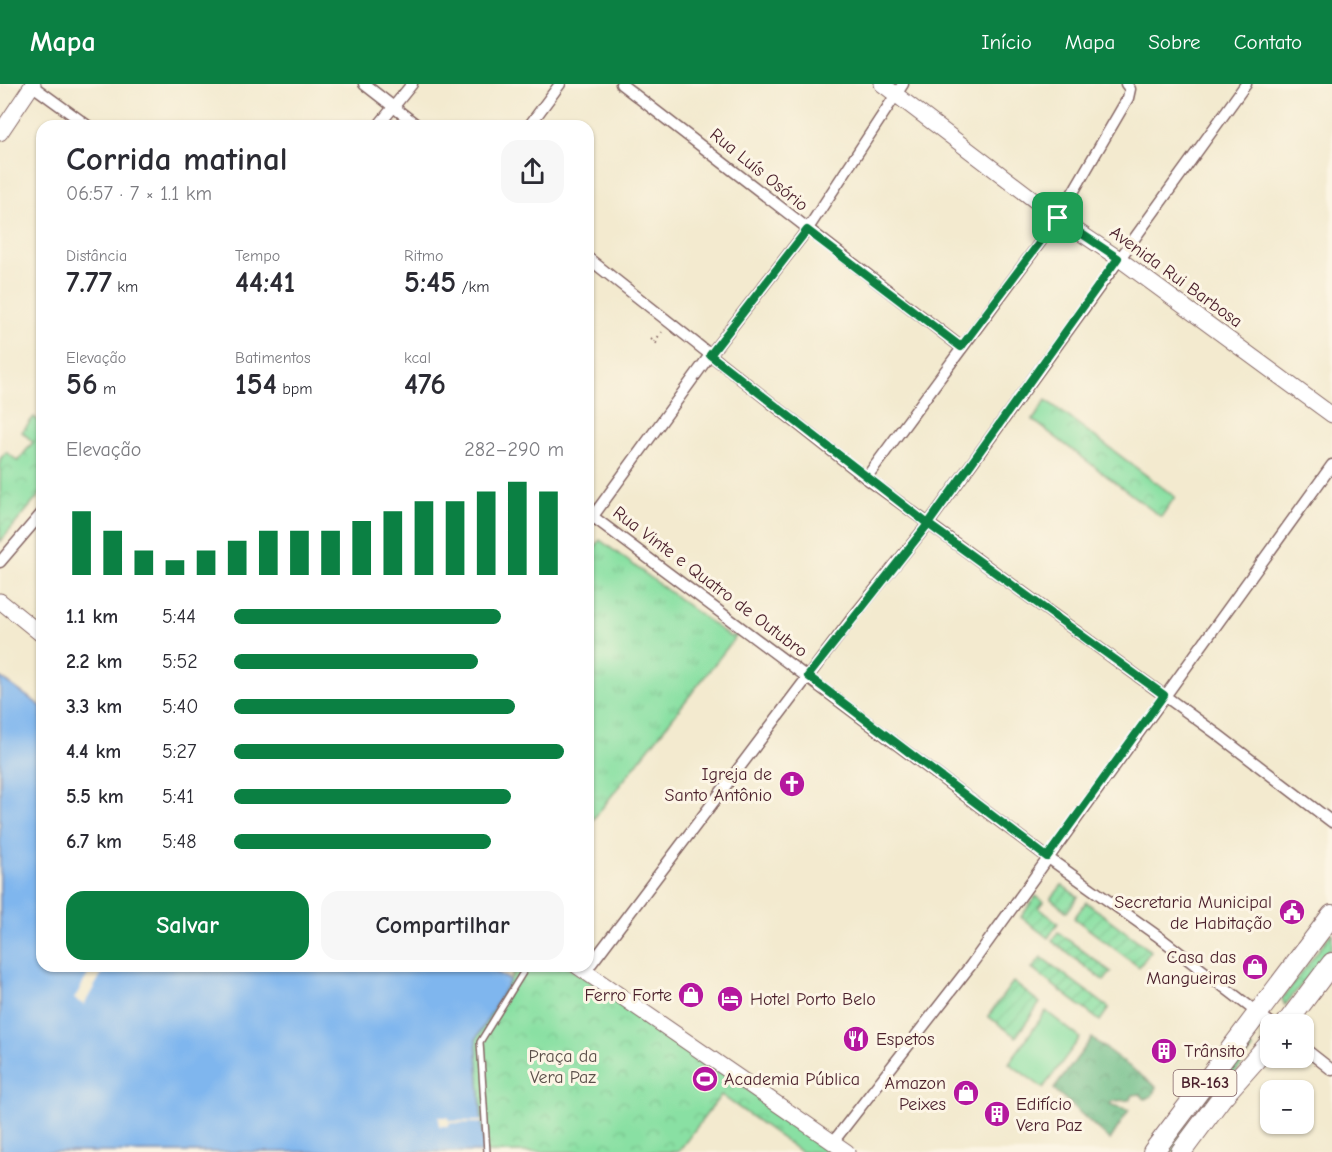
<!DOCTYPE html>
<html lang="pt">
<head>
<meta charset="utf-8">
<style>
	:root { --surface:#fff; --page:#f7f7f7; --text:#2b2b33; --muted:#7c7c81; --accent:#0b8043 }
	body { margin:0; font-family:"Comic Neue",sans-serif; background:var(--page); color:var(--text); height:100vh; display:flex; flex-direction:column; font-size:22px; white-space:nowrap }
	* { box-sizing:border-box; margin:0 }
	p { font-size:20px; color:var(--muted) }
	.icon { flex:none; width:33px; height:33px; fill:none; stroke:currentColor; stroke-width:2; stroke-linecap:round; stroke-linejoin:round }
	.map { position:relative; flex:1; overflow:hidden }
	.sheet { position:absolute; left:36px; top:36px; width:558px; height:852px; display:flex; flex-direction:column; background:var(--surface); border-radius:18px; box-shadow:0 2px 4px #0004 }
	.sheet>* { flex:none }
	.fabs { position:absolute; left:1260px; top:930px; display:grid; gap:12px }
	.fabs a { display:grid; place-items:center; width:54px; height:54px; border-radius:12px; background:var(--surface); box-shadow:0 2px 4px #0004; font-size:30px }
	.pin { position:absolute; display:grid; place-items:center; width:51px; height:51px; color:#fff; margin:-26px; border-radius:12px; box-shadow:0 3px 9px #0006 }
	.round { display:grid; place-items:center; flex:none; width:63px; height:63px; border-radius:18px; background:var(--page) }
	.overview { display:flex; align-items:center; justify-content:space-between; height:102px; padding:0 30px }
	h1 { font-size:33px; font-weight:600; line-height:45px }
	.metrics { display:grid; grid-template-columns:repeat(3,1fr); gap:9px; height:102px; padding:6px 30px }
	.metrics div { display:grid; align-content:center }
	.metrics b { font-size:30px; font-weight:600 }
	.metrics small { font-size:16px; font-weight:400 }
	.metrics p { font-size:16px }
	.chart { height:168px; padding:12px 30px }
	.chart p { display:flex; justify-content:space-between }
	.chart svg { width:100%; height:108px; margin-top:6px; stroke:var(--accent); stroke-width:6 }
	.action { display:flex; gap:12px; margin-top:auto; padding:12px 30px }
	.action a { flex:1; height:69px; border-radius:18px; background:var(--accent); color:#fff; font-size:24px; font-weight:600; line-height:69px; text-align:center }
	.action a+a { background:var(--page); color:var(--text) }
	ul { padding:0 30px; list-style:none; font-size:20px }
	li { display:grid; grid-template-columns:96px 72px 1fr; align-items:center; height:45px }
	li i { height:15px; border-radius:8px; background:var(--accent) }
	header { display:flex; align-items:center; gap:36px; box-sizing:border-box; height:84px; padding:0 30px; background:var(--accent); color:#fff }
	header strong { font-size:28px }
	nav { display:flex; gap:33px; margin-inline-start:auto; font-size:21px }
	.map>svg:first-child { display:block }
	.grass { fill:url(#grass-tufts); stroke:#6a8067; stroke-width:1.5 }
	.forest { fill:url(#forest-crowns); stroke:#5c6e5a; stroke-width:1.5 }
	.park { fill:url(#park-crowns); stroke:#6a8067; stroke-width:1.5 }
	.garden { fill:url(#garden-furrows); stroke:#6a8067; stroke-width:1.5 }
	.pitch { fill:#89e0a3; stroke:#6a8067; stroke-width:1.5 }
	.water { fill:#7fb6ee; stroke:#646a8c; stroke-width:1.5 }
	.pier { fill:#f3eacf }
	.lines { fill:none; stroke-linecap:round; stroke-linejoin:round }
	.lane-casing { stroke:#856664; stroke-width:8 }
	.street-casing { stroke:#856664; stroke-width:13 }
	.secondary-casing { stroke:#856664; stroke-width:17 }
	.highway-casing { stroke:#856664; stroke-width:22 }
	.path { stroke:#856664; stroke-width:2; stroke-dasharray:1.5 4.5; stroke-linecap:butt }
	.lane { stroke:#fff; stroke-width:5 }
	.street { stroke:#fff; stroke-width:10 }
	.secondary { stroke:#fff; stroke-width:15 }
	.highway { stroke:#fff; stroke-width:20 }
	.route-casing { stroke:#fff; stroke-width:12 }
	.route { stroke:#0b8043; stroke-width:8 }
	.labels { text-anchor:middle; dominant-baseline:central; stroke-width:6; stroke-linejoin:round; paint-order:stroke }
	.shield { fill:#fcf5e5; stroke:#7f5f63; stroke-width:1.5 }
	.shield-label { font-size:16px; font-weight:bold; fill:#4a1f2b }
	.street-label { font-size:18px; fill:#4a1f2b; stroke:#fcf5e5 }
	.poi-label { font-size:18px; fill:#4a1f2b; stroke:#fcf5e5; text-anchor:end }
	.park-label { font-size:18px; fill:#5a4f49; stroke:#fcf5e5 }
</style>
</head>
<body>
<header>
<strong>Mapa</strong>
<nav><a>Início</a><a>Mapa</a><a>Sobre</a><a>Contato</a></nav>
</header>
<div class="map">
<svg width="1332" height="1068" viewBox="0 0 1332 1068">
	<defs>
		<pattern id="grass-tufts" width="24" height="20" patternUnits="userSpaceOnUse" patternTransform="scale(1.5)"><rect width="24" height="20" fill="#89e0a3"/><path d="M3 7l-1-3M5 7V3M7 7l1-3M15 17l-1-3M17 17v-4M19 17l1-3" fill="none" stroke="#78c08c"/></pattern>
		<pattern id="forest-crowns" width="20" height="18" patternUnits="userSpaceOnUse" patternTransform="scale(1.5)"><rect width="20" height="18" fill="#6ebe89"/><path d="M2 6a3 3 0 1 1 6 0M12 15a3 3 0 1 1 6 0" fill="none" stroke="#5c9a70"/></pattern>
		<pattern id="park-crowns" width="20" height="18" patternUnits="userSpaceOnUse" patternTransform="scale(1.5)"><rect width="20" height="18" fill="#89e0a3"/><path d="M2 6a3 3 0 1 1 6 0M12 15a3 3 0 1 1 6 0" fill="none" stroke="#78c08c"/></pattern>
		<pattern id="garden-furrows" width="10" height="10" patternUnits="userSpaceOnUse" patternTransform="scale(1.5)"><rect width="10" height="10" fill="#89e0a3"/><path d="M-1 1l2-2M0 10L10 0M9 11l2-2" fill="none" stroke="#78c08c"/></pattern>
	</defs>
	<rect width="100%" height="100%" fill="#fcf5e5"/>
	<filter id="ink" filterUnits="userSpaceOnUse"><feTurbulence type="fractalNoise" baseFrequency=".0167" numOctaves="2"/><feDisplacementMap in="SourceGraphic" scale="12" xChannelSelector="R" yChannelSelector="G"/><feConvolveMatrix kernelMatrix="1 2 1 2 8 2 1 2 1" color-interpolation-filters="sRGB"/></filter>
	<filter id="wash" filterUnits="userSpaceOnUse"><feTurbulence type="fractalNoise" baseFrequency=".008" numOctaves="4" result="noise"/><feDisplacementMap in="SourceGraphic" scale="24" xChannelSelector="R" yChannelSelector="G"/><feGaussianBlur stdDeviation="1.35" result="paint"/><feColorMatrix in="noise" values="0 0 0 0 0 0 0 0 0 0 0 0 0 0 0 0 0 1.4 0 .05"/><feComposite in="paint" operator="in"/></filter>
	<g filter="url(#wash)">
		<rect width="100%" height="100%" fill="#f3eacf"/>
		<polygon class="grass" points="600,456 730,553 738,550 588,742 588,472"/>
		<polygon class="forest" points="1092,954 1156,1003 1152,1012 1145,1015 1140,1010 1133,1011 1129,1016 1112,1017 1110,1020 1129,1026 1110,1056 1054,1005"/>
		<g class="park">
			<polygon points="1046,316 1175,413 1161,433 1033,336"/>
			<polygon points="34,333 42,340 42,408 0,458 0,375 6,368 18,377 33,358 22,348"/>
			<polygon points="1332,848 1332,863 1285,921 1282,915"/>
			<polygon points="518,882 568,882 840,1068 801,1068 721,1011 678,1068 484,1068 476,955"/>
			<polygon points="1249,962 1253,965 1177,1068 1164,1068"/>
		</g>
		<g class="garden">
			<polygon points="1062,801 1078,813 1067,828 1051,815"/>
			<polygon points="1036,812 1044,818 1039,824 1058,839 1048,854 1021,833"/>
			<polygon points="1086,818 1151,867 1139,883 1074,834"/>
			<polygon points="1058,848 1111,888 1104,897 1052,857"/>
			<polygon points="1041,873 1109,924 1100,937 1032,885"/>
			<polygon points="1013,898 1040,919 1016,953 988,932"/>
		</g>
		<polygon class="pitch" points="1046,927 1080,954 1043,1004 1009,979"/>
		<polygon class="water" points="0,593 42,623 42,882 486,882 510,896 476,955 484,1068 0,1068"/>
		<g class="pier">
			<polygon points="93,882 106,882 84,921 74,915"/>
			<polygon points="439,1033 448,1033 449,1037 482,1037 482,1039 449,1039 449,1042 439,1042"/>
		</g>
	</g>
	<g filter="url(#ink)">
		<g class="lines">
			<g class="lane-casing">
				<polyline id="lane" points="487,1068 480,958 527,882"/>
			</g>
			<g class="street-casing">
				<g id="street">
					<polyline points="30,0 88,42"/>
					<polyline points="364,0 418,42"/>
					<polyline points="621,0 961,263"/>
					<polyline points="378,42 412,0"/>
					<polyline points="529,42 560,0"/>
					<polyline points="588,174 866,394 1217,650 1332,738"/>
					<polyline points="866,394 1058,134 1128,14 1130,5 1126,0"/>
					<polyline points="588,429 1047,773 1159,853 1272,940"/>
					<polyline points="588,439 710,271 807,146 903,0"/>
					<polyline points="0,478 42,429"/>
					<polyline points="585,888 853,533 928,440 1246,0"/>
					<polyline points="1304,964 1332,986"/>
					<polyline points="833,1058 971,881 1332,381"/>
				</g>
			</g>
			<g class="secondary-casing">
				<g id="secondary">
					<polyline points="882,0 1058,134 1118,174 1332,331"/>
					<polyline points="0,49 33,0"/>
					<polyline points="0,517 42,551"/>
					<polyline points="577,882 847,1068"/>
				</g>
			</g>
			<g class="highway-casing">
				<g id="highway">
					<polyline points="1286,940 1332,879"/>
					<polyline points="1153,1068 1332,831"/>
					<polyline points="1181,1068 1222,1013 1270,959"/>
				</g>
			</g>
			<g class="path">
				<polyline points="651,255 659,261"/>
				<polyline points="654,258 662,248"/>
			</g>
			<use href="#lane" class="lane"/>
			<use href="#street" class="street"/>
			<use href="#secondary" class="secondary"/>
			<use href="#highway" class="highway"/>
		</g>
	</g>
	<g class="lines" filter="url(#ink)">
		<g class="route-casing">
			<polyline id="route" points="1058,134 961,263 807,146 710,271 928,440 808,592 1047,773 1164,611 928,440 1118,174 1058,134"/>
		</g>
		<use href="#route" class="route"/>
	</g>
	<defs>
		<g id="church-disc" transform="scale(1.35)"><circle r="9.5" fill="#b5179e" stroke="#fcf5e5"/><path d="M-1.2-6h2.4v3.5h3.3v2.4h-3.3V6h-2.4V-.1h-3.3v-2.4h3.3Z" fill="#fff"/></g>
		<g id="civic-disc" transform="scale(1.35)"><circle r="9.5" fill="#b5179e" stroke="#fcf5e5"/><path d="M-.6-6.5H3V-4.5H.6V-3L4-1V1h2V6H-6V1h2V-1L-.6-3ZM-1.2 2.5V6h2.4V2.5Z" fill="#fff"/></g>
		<g id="shop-disc" transform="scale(1.35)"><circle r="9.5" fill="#b5179e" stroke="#fcf5e5"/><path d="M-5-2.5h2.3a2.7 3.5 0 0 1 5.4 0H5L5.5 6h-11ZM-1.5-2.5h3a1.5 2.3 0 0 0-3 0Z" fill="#fff"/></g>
		<g id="hotel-disc" transform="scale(1.35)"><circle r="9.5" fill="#b5179e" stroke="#fcf5e5"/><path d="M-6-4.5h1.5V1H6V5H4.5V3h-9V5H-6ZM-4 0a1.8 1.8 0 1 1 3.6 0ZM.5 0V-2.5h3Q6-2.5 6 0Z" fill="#fff"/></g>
		<g id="restaurant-disc" transform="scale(1.35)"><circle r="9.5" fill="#b5179e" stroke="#fcf5e5"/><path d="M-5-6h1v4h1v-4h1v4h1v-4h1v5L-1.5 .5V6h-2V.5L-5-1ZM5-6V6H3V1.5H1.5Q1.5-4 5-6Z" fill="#fff"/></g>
		<g id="building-disc" transform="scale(1.35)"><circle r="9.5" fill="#b5179e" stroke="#fcf5e5"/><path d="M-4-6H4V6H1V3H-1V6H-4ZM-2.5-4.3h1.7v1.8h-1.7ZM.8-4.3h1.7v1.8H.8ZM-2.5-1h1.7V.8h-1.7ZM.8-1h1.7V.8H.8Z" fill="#fff"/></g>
		<g id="stadium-disc" transform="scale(1.35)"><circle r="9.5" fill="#b5179e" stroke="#fcf5e5"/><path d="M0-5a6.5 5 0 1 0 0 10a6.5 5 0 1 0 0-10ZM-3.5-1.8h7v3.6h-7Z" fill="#fff"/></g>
	</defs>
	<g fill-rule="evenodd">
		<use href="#church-disc" x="792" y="700"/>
		<use href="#civic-disc" x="1292" y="828"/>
		<use href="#shop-disc" x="1255" y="883"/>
		<use href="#shop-disc" x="691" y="911"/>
		<use href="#hotel-disc" x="730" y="915"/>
		<use href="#restaurant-disc" x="856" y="955"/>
		<use href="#building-disc" x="1164" y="967"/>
		<use href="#stadium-disc" x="705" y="995"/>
		<use href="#shop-disc" x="966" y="1009"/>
		<use href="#building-disc" x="997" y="1030"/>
	</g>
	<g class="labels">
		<rect class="shield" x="1173.5" y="986" width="63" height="26" rx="4.5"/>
		<g class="shield-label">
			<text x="1205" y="999">BR-163</text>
		</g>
		<g class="street-label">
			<text transform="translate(759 86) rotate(39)">Rua Luís Osório</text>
			<text transform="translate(1176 193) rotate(36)">Avenida Rui Barbosa</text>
			<text transform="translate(710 498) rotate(37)">Rua Vinte e Quatro de Outubro</text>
		</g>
		<g class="poi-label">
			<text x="772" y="690">Igreja de<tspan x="772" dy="21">Santo Antônio</tspan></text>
			<text x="1272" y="818">Secretaria Municipal<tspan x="1272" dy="21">de Habitação</tspan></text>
			<text x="1236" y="873">Casa das<tspan x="1236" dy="21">Mangueiras</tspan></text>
			<text x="672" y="911">Ferro Forte</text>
			<text x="750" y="915" text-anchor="start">Hotel Porto Belo</text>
			<text x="876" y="955" text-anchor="start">Espetos</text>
			<text x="1184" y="967" text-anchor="start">Trânsito</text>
			<text x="724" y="995" text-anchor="start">Academia Pública</text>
			<text x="946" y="999">Amazon<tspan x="946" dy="21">Peixes</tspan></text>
			<text x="1016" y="1020" text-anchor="start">Edifício<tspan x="1016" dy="21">Vera Paz</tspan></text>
		</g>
		<g class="park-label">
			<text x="563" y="972">Praça da<tspan x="563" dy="21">Vera Paz</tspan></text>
		</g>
	</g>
</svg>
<div class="fabs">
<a>+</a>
<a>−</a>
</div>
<div class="pin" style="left:1058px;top:134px;background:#1e9e55"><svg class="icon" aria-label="arrive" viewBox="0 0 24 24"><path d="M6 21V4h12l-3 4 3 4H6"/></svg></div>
<section class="sheet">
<div class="overview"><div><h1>Corrida matinal</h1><p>06:57 · 7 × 1.1 km</p></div><a class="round"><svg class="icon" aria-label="share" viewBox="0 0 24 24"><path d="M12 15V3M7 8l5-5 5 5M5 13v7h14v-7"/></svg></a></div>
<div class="metrics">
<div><p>Distância</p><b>7.77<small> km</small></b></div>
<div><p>Tempo</p><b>44:41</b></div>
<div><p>Ritmo</p><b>5:45<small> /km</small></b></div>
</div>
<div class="metrics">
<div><p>Elevação</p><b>56<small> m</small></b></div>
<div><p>Batimentos</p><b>154<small> bpm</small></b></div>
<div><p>kcal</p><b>476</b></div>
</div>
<div class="chart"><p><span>Elevação</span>282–290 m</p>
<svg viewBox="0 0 160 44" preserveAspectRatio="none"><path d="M5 44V18M15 44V26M25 44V34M35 44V38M45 44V34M55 44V30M65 44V26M75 44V26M85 44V26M95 44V22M105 44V18M115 44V14M125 44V14M135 44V10M145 44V6M155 44V10"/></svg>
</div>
<ul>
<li><b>1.1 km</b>5:44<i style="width:81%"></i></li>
<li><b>2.2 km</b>5:52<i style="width:74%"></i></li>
<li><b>3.3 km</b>5:40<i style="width:85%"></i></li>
<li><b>4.4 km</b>5:27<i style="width:100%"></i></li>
<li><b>5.5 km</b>5:41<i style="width:84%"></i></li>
<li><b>6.7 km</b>5:48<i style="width:78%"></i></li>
</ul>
<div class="action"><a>Salvar</a><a>Compartilhar</a></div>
</section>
</div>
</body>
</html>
